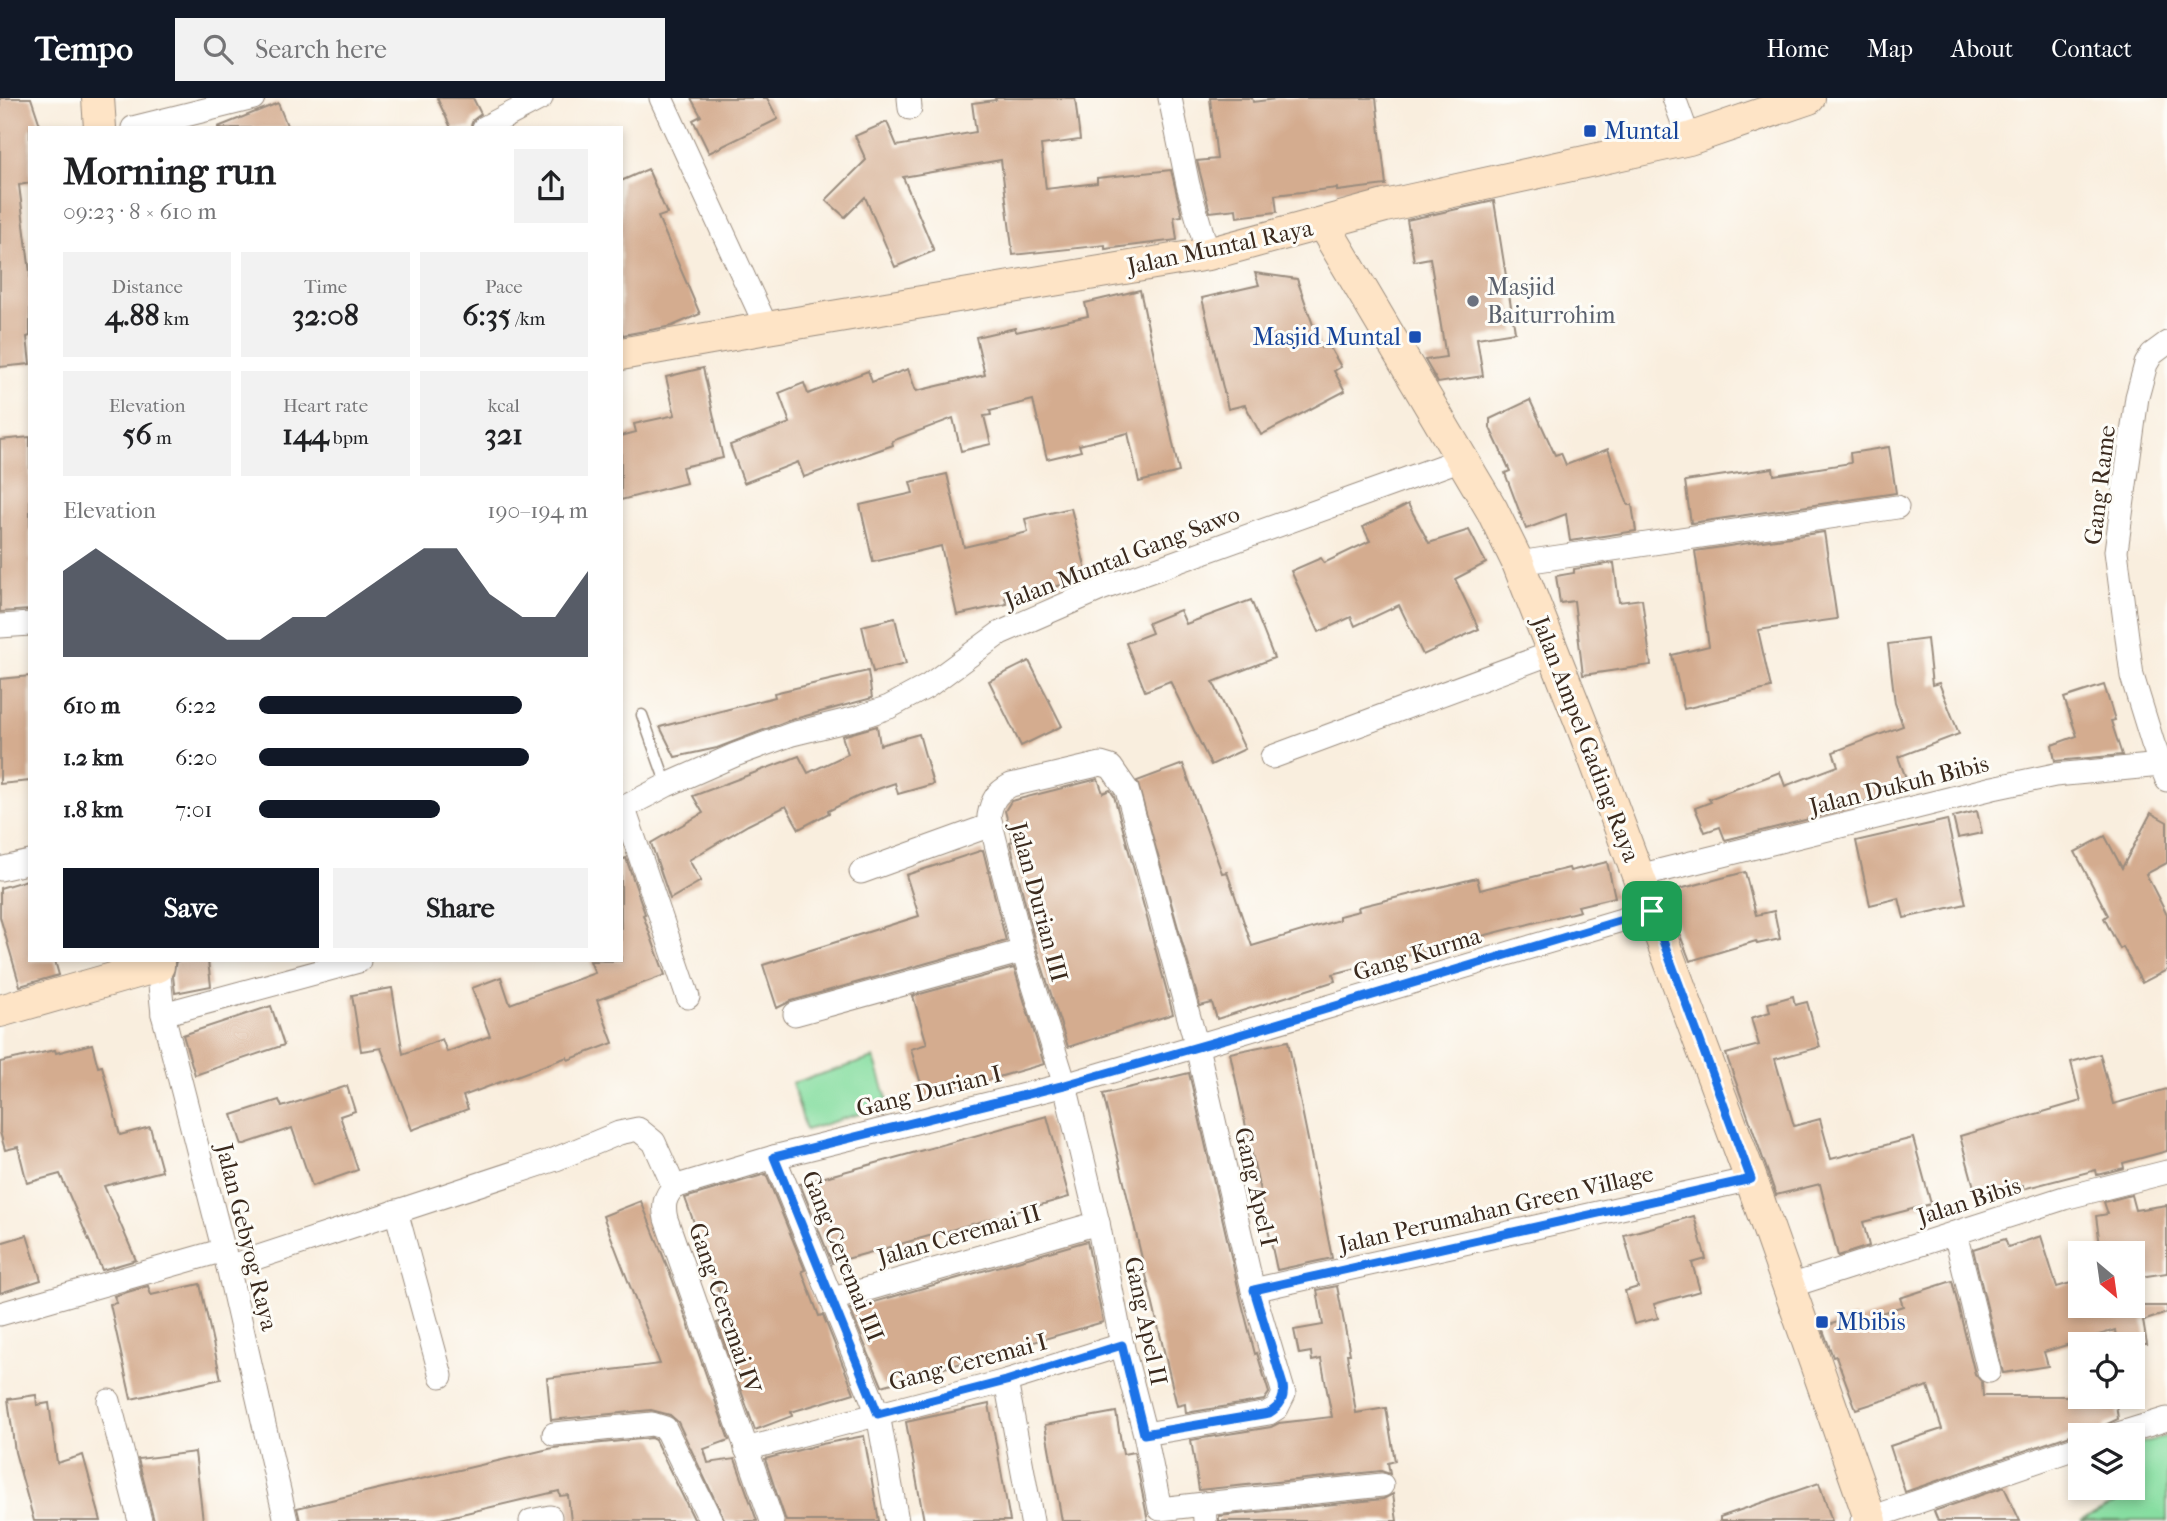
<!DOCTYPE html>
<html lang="en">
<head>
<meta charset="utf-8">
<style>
	:root { --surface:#fff; --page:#f2f2f2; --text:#202124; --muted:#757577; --accent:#111827 }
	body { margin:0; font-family:"IM FELL French Canon",serif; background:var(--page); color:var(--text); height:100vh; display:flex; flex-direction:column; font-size:26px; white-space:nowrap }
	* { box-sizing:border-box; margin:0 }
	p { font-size:23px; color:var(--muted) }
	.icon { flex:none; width:38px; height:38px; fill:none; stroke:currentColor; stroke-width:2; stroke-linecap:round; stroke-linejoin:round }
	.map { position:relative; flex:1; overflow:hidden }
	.drawer { position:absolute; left:28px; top:28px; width:595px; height:836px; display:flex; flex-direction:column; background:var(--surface); border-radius:0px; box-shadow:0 4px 10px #0003 }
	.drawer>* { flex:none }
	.needle { width:46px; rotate:151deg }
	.tools { position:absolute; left:2068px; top:1143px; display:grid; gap:14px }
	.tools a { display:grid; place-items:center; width:77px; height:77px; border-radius:0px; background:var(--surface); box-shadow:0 4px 10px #0003; font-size:35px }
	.pin { position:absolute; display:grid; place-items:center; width:60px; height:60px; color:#fff; margin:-30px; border-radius:14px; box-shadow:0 4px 10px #0006 }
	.round { display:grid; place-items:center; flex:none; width:74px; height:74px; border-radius:0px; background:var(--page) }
	.headline { display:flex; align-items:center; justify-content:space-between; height:119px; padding:0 35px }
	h1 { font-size:38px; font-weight:800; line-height:52px }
	.metrics { display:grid; grid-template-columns:repeat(3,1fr); gap:10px; height:119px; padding:7px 35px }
	.metrics div { display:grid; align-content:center; border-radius:0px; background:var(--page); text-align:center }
	.metrics b { font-size:30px; font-weight:800 }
	.metrics small { font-size:19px; font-weight:400 }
	.metrics p { font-size:19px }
	.chart { height:196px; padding:14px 35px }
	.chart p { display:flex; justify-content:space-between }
	.chart svg { width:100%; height:126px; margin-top:7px; fill:var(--accent); opacity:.7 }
	.cta { display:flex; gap:14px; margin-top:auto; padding:14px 35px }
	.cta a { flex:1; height:80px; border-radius:0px; background:var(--accent); color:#fff; font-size:28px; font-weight:800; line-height:80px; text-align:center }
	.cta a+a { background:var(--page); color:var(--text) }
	ul { padding:0 35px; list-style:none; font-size:23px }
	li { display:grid; grid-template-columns:112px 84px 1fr; align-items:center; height:52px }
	li i { height:18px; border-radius:9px; background:var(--accent) }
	header { display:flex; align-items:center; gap:42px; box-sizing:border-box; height:98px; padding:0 35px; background:var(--accent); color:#fff }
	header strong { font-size:33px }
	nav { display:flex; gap:38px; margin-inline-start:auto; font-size:24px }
	.search { width:490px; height:63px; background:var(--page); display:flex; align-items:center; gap:18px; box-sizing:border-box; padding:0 24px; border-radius:0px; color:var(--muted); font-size:26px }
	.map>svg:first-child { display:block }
	.green { fill:#87dea1; stroke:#618460; stroke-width:2 }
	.building { fill:#d4ac8f }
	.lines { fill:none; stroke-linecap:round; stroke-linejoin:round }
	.lane-casing { stroke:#9a8c7e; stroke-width:13 }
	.street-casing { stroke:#9a8c7e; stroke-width:25 }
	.secondary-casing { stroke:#9a8c7e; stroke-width:34 }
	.lane { stroke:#fff; stroke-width:10 }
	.street { stroke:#fff; stroke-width:23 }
	.secondary { stroke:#fee4c6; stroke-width:32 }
	.route-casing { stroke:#fff; stroke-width:14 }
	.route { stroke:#1a73e8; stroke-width:9 }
	.transit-dot { fill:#1a4fb4; stroke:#fdfcf7; stroke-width:2.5 }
	.worship-dot { fill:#6b7280; stroke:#fdfcf7; stroke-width:2.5 }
	.labels { text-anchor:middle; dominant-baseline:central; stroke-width:6; stroke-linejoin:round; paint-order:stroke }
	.transit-label { font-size:24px; fill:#164399; stroke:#fdfcf7; text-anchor:start }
	.street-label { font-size:24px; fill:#3b2a1e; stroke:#fdfcf7 }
	.worship-label { font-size:24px; fill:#5b616d; stroke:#fdfcf7; text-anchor:start }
</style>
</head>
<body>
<header>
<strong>Tempo</strong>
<div class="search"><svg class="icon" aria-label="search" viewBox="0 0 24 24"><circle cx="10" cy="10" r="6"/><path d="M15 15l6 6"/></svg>Search here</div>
<nav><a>Home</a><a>Map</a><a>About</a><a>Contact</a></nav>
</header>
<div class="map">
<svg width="2167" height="1423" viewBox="0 0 2167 1423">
	<rect width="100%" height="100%" fill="#fdfcf7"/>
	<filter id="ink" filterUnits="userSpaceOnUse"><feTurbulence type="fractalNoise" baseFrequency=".0143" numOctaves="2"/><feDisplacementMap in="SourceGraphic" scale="14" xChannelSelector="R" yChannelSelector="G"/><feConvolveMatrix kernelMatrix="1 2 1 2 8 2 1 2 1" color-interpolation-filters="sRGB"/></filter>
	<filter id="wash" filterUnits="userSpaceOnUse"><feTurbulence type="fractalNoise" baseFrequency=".00686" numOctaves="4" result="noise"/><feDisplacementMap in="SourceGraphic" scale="28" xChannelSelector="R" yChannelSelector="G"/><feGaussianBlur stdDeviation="1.57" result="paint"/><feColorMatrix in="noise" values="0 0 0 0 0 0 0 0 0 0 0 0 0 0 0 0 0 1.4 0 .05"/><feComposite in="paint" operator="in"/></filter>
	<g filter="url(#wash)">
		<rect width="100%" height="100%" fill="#f9eede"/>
		<g class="green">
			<polygon points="874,960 889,1007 806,1032 792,985"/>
			<polygon points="2167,1338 2167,1423 2081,1423 2125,1400 2119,1390 2133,1390 2133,1347"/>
		</g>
		<g id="blocks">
			<g class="building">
				<polygon points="0,0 31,0 41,30 30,30 30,85 19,87 30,175 30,238 27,239 30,266 0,269"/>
				<polygon points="437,0 473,0 481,16 473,22 470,30 451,30"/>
				<polygon points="691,0 767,0 778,21 709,55 693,22 701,18"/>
				<polygon points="995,0 1075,0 1080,42 1041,47 1046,91 1097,85 1097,80 1171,72 1182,118 1174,119 1177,142 1105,151 1105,147 1013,157 1001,62 903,79 934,153 895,169 865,99 845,119 826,102 866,62 855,38 887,24 897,48 976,34 972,5 996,2"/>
				<polygon points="1210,0 1252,0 1253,4 1284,0 1376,0 1386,87 1337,93 1337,90 1275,97 1277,114 1237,119 1236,111 1210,114 1197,63 1217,61"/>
				<polygon points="278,5 288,30 218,30 218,29"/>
				<polygon points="648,71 667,116 658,119 700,216 672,228 623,237 621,232 621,83"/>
				<polygon points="1494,103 1515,234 1477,240 1483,278 1438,285 1425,262 1446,259 1430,160 1414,163 1407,122"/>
				<polygon points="1255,175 1297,181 1321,250 1328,246 1341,269 1334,273 1345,293 1261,337 1245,307 1228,311 1202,200 1259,187"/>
				<polygon points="1140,192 1179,374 1139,384 1128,335 1079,347 1081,353 1047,361 1033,302 990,313 991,317 984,318 991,346 961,353 953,320 892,343 893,347 804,379 798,364 744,385 730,347 790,325 779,295 804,285 808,296 868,273 872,284 908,271 916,293 985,277 976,239 1015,230 1016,234 1088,218 1085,205"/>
				<polygon points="703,270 723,360 682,369 686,385 621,402 621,338 636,334 634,326 675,317 666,279"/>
				<polygon points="1530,302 1555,357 1561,355 1566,367 1608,351 1628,407 1632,407 1636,433 1570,443 1566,416 1526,431 1505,375 1510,373 1490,330 1490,321"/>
				<polygon points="30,339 30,512 0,514 0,342"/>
				<polygon points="1889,349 1896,395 1691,425 1685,383 1773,370 1774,377 1851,365 1850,355"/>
				<polygon points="947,376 964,449 1028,434 1025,421 1071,410 1088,481 1005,500 1007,506 957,517 941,448 873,464 860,407 913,395 910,384"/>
				<polygon points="1408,406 1429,445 1469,432 1486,465 1455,481 1479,531 1423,557 1399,507 1355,528 1351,519 1319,534 1291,473 1321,460 1324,465 1370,443 1363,429"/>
				<polygon points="1824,434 1837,521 1758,532 1771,590 1684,611 1672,557 1709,548 1695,453"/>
				<polygon points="1614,465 1619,504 1642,501 1651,567 1583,577 1574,503 1560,505 1556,478 1574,475 1574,471"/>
				<polygon points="1251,502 1274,560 1213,584 1245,651 1211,667 1170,583 1145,593 1126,545 1152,535 1148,525 1180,512 1186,526"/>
				<polygon points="895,520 906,566 873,574 862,528"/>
				<polygon points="1927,541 1932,587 1939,585 1959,636 1898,659 1909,688 1833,715 1725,742 1720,729 1705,734 1695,710 1711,704 1709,701 1780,674 1785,688 1838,668 1833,654 1903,628 1895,605 1888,546"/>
				<polygon points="1029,563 1062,628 1021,648 989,583"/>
				<polygon points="868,573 872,600 787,623 717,650 675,659 660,629 775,599 774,595"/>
				<polygon points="30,578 30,683 0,686 0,581"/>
				<polygon points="2104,587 2115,622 2111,623 2122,657 2055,663 2052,647 2077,638 2064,600"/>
				<polygon points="877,628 880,647 919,636 933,686 898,696 895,685 863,696 828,713 829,715 799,731 786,708 748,727 689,762 701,783 670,801 651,745 703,715 693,698 799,658 808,675 848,656 842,638"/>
				<polygon points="1183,666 1222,775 1227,774 1252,848 1339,822 1339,818 1359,813 1358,809 1477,780 1480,792 1569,770 1570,773 1607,764 1615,799 1578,808 1580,813 1333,876 1335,883 1217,921 1212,905 1200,908 1137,683"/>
				<polygon points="1098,681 1103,695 1110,692 1114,698 1173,916 1068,949 1036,849 1010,744 1013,743 1005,713 1011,703"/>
				<polygon points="1977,713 1982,735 1958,740 1953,719"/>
				<polygon points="2151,715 2167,724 2167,765 2146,776 2167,817 2167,872 2142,885 2123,849 2120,851 2104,820 2108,817 2075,754 2105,738 2122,770"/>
				<polygon points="1947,722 1966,806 1904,820 1899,800 1870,807 1856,743"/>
				<polygon points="983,752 1006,843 791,903 777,910 763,867 919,818 906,777"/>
				<polygon points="626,760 645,816 643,817 665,877 597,902 613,945 568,962 567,959 463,998 468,1011 412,1032 381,950 361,953 352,897 392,890 403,956 442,941 447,954 490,938 472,890 501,879 510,906 595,875 590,863 621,863 621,762"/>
				<polygon points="1745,774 1756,817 1774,813 1780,841 1757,846 1756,843 1690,863 1664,795"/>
				<polygon points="30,781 30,863 55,863 59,877 20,888 0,819 0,790"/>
				<polygon points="176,863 208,863 211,888 175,895 173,878"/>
				<polygon points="1014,870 1044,966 925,1000 911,951 927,946 913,898"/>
				<polygon points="1793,898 1795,907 1807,904 1820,949 1775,961 1794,1028 1820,1021 1831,1061 1913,1040 1931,1106 1863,1124 1869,1148 1838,1158 1820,1086 1776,1097 1726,956 1759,947 1751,920 1770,914 1768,905"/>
				<polygon points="271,908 284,947 195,977 183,937"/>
				<polygon points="1288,943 1332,1160 1277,1172 1230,955"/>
				<polygon points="92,946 98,969 102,968 120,1037 150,1029 162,1073 104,1088 136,1162 102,1172 60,1076 27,1085 18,1049 5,1052 0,1034 0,964 55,952 56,955"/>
				<polygon points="2100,956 2113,1006 2167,991 2167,1053 2123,1065 2124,1070 2097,1077 2096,1072 2023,1091 2023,1088 1977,1100 1960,1038 2081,1003 2071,964"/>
				<polygon points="1189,975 1241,1202 1255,1256 1257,1255 1269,1295 1264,1302 1186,1315 1185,1306 1177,1308 1103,996"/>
				<polygon points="347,988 355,1013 340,1018 358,1072 312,1088 292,1030 242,1047 232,1017 279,1002 282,1009"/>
				<polygon points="1047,1018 1069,1099 832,1165 800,1086"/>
				<polygon points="766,1076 805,1172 802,1173 819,1218 823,1217 854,1295 791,1314 792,1318 755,1332 717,1225 729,1221 685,1100"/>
				<polygon points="2131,1097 2135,1112 2167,1107 2167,1175 2133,1180 2133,1155 2101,1155 2096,1118 2108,1116 2104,1104"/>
				<polygon points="641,1103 673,1183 729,1342 704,1351 708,1365 735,1361 757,1423 725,1423 678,1324 670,1317 651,1312 551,1322 547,1280 660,1266 603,1118"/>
				<polygon points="1694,1118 1706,1161 1692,1165 1700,1193 1654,1206 1658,1220 1634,1226 1625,1193 1638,1189 1624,1137"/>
				<polygon points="27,1137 41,1182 0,1195 0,1145"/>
				<polygon points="2041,1138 2057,1189 2081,1182 2081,1208 2167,1208 2167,1215 2143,1223 2147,1246 2117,1246 2115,1232 2044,1254 2048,1268 2003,1275 1973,1151 2005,1141 2008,1149"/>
				<polygon points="1087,1143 1103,1224 882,1288 850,1211"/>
				<polygon points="1952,1183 1975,1276 1982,1284 1983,1298 2115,1298 2118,1321 2105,1327 2101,1335 2094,1337 2076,1335 1905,1394 1890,1348 1942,1331 1928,1288 1856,1311 1836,1258 1833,1259 1822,1229 1854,1219 1856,1223 1903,1208 1900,1200"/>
				<polygon points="200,1186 221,1281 131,1301 110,1206 117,1205 114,1198 148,1188 151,1197"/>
				<polygon points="1337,1188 1350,1256 1347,1256 1356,1315 1386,1310 1395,1363 1388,1365 1390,1376 1381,1373 1199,1392 1191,1342 1271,1329 1279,1325 1332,1319 1321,1261 1312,1263 1311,1254 1299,1256 1294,1232 1323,1227 1317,1192"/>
				<polygon points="36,1297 37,1307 49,1305 57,1365 83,1357 101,1423 34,1423 15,1354 8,1301"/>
				<polygon points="989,1306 1010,1423 924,1423 906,1324"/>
				<polygon points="1116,1314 1123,1356 1134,1354 1148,1423 1062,1423 1045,1327"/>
				<polygon points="864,1338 879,1423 786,1423 765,1361 822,1346"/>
				<polygon points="651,1340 655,1342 695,1423 571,1423 568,1397 560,1398 559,1393 432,1423 300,1423 297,1410 553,1350"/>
				<polygon points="195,1354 203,1423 154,1423 138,1361"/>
				<polygon points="1819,1385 1832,1423 1720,1423 1720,1419"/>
				<polygon points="2004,1389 2020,1423 1938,1423 1934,1413"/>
				<polygon points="1393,1396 1397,1423 1219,1423 1219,1418 1383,1401"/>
			</g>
		</g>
	</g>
	<g filter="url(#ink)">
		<use href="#blocks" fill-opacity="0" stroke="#9a8c7e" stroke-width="2"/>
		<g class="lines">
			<g class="lane-casing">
				<polyline id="lane" points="642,617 667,687"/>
			</g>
			<g class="street-casing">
				<g id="street">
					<polyline points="661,0 767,230"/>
					<polyline points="909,0 910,10"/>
					<polyline points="1170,0 1188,87 1208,156"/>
					<polyline points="1674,0 1689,41"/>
					<polyline points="133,30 253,0"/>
					<polyline points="484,30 541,0"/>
					<polyline points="2167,245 2152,256 2146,266 2137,299 2116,453 2132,578 2153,646 2167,682"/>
					<polyline points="1518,465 1897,409"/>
					<polyline points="0,528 30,526"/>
					<polyline points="1272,659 1552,555"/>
					<polyline points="621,711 667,687 735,657 792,636 857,620 889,609 928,588 1000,535 1101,491 1462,361"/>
					<polyline points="624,711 688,899"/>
					<polyline points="0,771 30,764"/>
					<polyline points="861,774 991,727"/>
					<polyline points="1639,778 1993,690 2055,677 2161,667"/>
					<polyline points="158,868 163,916 228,1169 286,1423"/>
					<polyline points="163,916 359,863"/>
					<polyline points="795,916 1023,853"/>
					<polyline points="774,1059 878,1316 897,1423"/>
					<polyline points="396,1113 441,1278"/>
					<polyline points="1955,1135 1989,1273"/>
					<polyline points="228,1169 556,1061 619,1035 638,1031 654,1044 674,1089"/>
					<polyline points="1790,1188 2064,1100 2167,1074"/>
					<polyline points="1253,1192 1751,1081"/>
					<polyline points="833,1201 1098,1125"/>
					<polyline points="0,1216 224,1152"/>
					<polyline points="1006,1283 1032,1423"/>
					<polyline points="109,1303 140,1423"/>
					<polyline points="554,1336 652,1326 665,1330 711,1423"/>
					<path d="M1145,1336l124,-21 8,-5 7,-14 -31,-104 -56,-243 -70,-257 -16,-23 -10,-3 -90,21c-15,8 -19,15 -22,31l34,135 42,134 33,138 24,122 23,89 15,75 44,-5 1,17"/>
					<polyline points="2115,1337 2167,1321"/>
					<polyline points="746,1351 1006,1283 1122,1247"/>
					<polyline points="1204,1406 1382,1387"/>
					<polyline points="531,1423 550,1419"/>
					<path d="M772,1423l-106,-302c-3,-13 -2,-22 8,-32l100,-30 291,-72 587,-174"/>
					<polyline points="1862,1423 2081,1348"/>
				</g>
			</g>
			<g class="secondary-casing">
				<g id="secondary">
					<polyline points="98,0 100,30"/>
					<polyline points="1323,126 1492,412 1518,465 1585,635 1751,1081 1871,1423"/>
					<polyline points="621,256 767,230 1208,156 1385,108 1689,41 1809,0"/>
					<polyline points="0,913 158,868 158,863"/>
				</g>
			</g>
			<use href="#lane" class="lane"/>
			<use href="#street" class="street"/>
			<use href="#secondary" class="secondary"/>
		</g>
	</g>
	<g class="lines" filter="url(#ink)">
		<g class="route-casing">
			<path id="route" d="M1652,813l99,268 -497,111 29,95c2,13 -2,21 -14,28l-125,21 -22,-89 -116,36 -128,33 -104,-257 291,-72 188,-54z"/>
		</g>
		<use href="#route" class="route"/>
	</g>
	<g class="transit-dot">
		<rect x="1583" y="26" width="14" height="14" rx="3.5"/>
		<rect x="1408" y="232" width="14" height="14" rx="3.5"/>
		<rect x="1815" y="1217" width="14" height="14" rx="3.5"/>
	</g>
	<circle class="worship-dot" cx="1473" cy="203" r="7"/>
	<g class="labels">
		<g class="transit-label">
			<text x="1604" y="33">Muntal</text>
			<text x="1401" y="239" text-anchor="end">Masjid Muntal</text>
			<text x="1836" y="1224">Mbibis</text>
		</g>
		<g class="street-label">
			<text transform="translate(1220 149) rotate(-12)">Jalan Muntal Raya</text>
			<text transform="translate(2100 387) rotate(-83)">Gang Rame</text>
			<text transform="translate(1122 459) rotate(-21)">Jalan Muntal Gang Sawo</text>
			<text transform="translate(1586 641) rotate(69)">Jalan Ampel Gading Raya</text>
			<text transform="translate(1899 687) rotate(-14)">Jalan Dukuh Bibis</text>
			<text transform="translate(1039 804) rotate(75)">Jalan Durian III</text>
			<text transform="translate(1417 856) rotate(-17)">Gang Kurma</text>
			<text transform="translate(929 993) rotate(-14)">Gang Durian I</text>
			<text transform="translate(1256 1089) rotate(77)">Gang Apel I</text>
			<text transform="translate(1969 1103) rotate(-18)">Jalan Bibis</text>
			<text transform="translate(1496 1111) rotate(-13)">Jalan Perumahan Green Village</text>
			<text transform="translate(959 1137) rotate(-16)">Jalan Ceremai II</text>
			<text transform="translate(247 1139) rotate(76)">Jalan Gebyog Raya</text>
			<text transform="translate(843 1158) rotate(68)">Gang Ceremai III</text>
			<text transform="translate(725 1210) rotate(71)">Gang Ceremai IV</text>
			<text transform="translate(1146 1223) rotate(78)">Gang Apel II</text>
			<text transform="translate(968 1264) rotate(-15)">Gang Ceremai I</text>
		</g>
		<g class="worship-label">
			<text x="1487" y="189">Masjid<tspan x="1487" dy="28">Baiturrohim</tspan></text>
		</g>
	</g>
</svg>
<div class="tools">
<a><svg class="needle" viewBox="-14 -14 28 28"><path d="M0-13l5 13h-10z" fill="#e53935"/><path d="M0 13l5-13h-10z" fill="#757577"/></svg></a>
<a><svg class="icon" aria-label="locate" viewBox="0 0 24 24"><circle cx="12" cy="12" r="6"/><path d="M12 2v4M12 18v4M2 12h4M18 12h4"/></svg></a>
<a><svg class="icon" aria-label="layers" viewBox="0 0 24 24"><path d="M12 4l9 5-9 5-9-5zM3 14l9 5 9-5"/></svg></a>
</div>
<div class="pin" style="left:1652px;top:813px;background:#1e9e55"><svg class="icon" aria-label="arrive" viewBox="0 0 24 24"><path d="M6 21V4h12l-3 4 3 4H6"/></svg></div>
<section class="drawer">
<div class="headline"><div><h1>Morning run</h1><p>09:23 · 8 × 610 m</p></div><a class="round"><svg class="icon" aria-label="share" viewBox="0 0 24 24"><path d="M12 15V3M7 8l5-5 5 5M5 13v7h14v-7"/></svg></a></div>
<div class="metrics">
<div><p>Distance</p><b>4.88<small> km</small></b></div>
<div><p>Time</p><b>32:08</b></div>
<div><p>Pace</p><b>6:35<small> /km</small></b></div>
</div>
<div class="metrics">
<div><p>Elevation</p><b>56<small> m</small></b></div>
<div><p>Heart rate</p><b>144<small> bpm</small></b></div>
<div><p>kcal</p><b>321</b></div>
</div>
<div class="chart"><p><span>Elevation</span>190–194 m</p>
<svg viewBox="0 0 160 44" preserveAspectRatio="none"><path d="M0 44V14L10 6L20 14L30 22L40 30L50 38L60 38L70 30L80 30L90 22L100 14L110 6L120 6L130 22L140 30L150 30L160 14V44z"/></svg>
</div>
<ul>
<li><b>610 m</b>6:22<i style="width:80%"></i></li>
<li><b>1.2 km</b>6:20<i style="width:82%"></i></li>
<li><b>1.8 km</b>7:01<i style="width:55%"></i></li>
</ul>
<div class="cta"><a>Save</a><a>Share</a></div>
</section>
</div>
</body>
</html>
